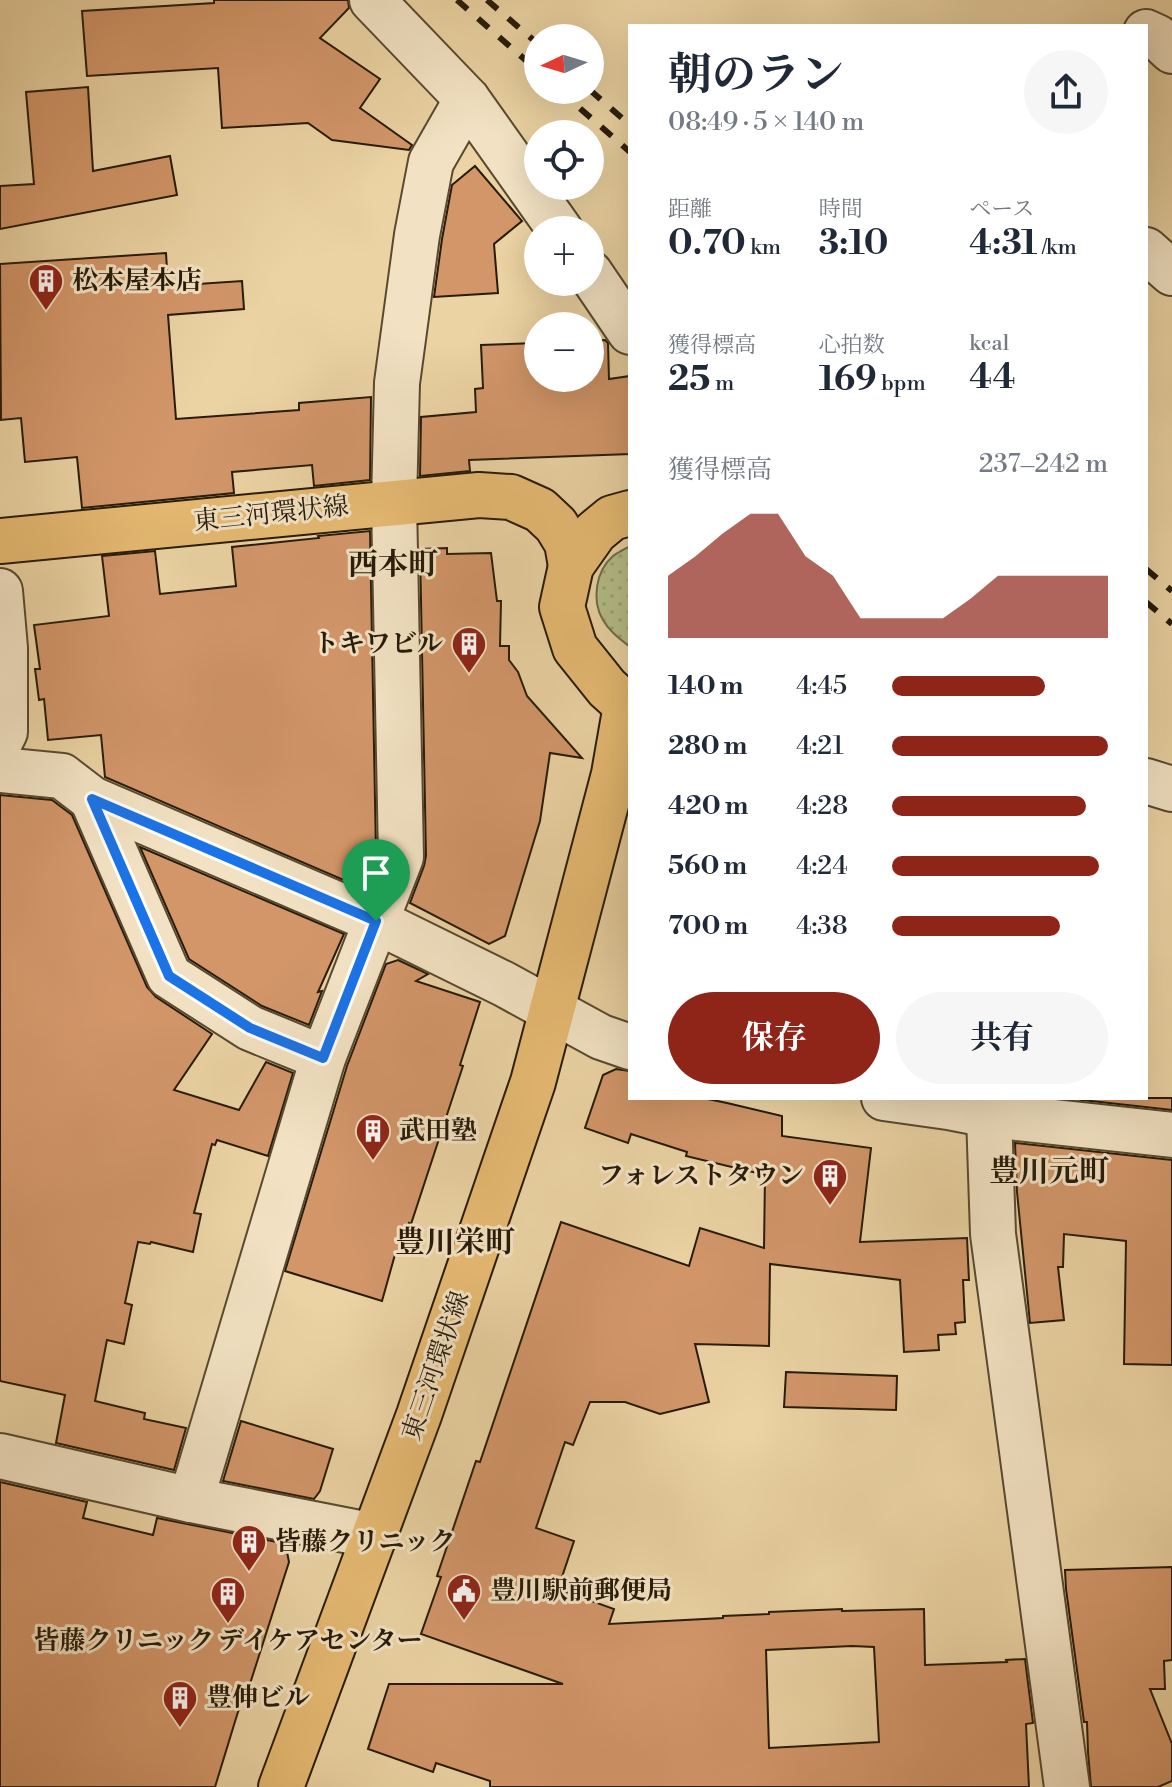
<!DOCTYPE html>
<html lang="ja">
<head>
<meta charset="utf-8">
<style>
	:root { --surface:#fff; --page:#f6f6f7; --text:#1f2937; --muted:#747a83; --accent:#8f2418 }
	body { margin:0; font-family:"Libre Bodoni","Noto Serif JP",serif; background:var(--page); color:var(--text); height:100vh; display:flex; flex-direction:column; font-size:30px; white-space:nowrap }
	* { box-sizing:border-box; margin:0 }
	p { font-size:26px; color:var(--muted) }
	.icon { flex:none; width:44px; height:44px; fill:none; stroke:currentColor; stroke-width:2; stroke-linecap:round; stroke-linejoin:round }
	.map { position:relative; flex:1; overflow:hidden }
	.side { position:absolute; left:628px; top:24px; width:520px; height:1076px; display:flex; flex-direction:column; background:var(--surface); border-radius:0px; box-shadow:0 8px 32px #0002 }
	.side>* { flex:none }
	.needle { width:52px; rotate:266deg }
	.tools { position:absolute; left:524px; top:24px; display:grid; gap:16px }
	.tools a { display:grid; place-items:center; width:80px; height:80px; border-radius:50%; background:var(--surface); box-shadow:0 8px 32px #0002; font-size:40px }
	.pin { position:absolute; display:grid; place-items:center; width:68px; height:68px; color:#fff; margin:-82px -34px; border-radius:50% 50% 50% 0; rotate:-45deg; box-shadow:0 0 8px #0007 }
	.pin .icon { rotate:45deg }
	.round { display:grid; place-items:center; flex:none; width:84px; height:84px; border-radius:42px; background:var(--page) }
	.summary { display:flex; align-items:center; justify-content:space-between; height:136px; padding:0 40px }
	h1 { font-size:44px; font-weight:700; line-height:60px }
	.stats { display:grid; grid-template-columns:repeat(3,1fr); gap:12px; height:136px; padding:8px 40px }
	.stats div { display:grid; align-content:center }
	.stats b { font-size:34px; font-weight:700 }
	.stats small { font-size:22px; font-weight:400 }
	.stats p { font-size:22px }
	.chart { height:224px; padding:16px 40px }
	.chart p { display:flex; justify-content:space-between }
	.chart svg { width:100%; height:144px; margin-top:8px; fill:var(--accent); opacity:.7 }
	.button { display:flex; gap:16px; margin-top:auto; padding:16px 40px }
	.button a { flex:1; height:92px; border-radius:48px; background:var(--accent); color:#fff; font-size:32px; font-weight:700; line-height:92px; text-align:center }
	.button a+a { background:var(--page); color:var(--text) }
	ul { padding:0 40px; list-style:none; font-size:26px }
	li { display:grid; grid-template-columns:128px 96px 1fr; align-items:center; height:60px }
	li i { height:20px; border-radius:10px; background:var(--accent) }
	.map>svg:first-child { display:block }
	.green { fill:url(#green-dots); stroke:#6e6c48; stroke-width:2 }
	.building { fill:#d29669; stroke:#271b09; stroke-width:2; fill-rule:evenodd }
	.lines { fill:none; stroke-linecap:round; stroke-linejoin:round }
	.minor-casing { stroke:#584930; stroke-width:48 }
	.major-casing { stroke:#271b09; stroke-width:48 }
	.minor { stroke:#f2e2c3; stroke-width:44 }
	.major { stroke:#e6ba72; stroke-width:44 }
	.rail { stroke:#271b09; stroke-width:6; stroke-dasharray:14 14; stroke-linecap:butt }
	.route-casing { stroke:#fff; stroke-width:16 }
	.route { stroke:#1a73e8; stroke-width:10 }
	.labels { text-anchor:middle; dominant-baseline:central; stroke-width:6; stroke-linejoin:round; paint-order:stroke }
	.poi-label { font-size:26px; font-weight:bold; fill:#271b09; stroke:#f2e2c3; text-anchor:start }
	.street-label { font-size:26px; fill:#271b09; stroke:#f2e2c3 }
	.quarter-label { font-size:30px; font-weight:bold; fill:#271b09; stroke:#f2e2c3 }
</style>
</head>
<body>
<div class="map">
<svg width="1172" height="1787" viewBox="0 0 1172 1787">
	<defs>
		<pattern id="green-dots" width="8" height="8" patternUnits="userSpaceOnUse" patternTransform="scale(2)"><rect width="8" height="8" fill="#b5bd87"/><path d="M2 2h.1M6 6h.1" fill="none" stroke="#9ca273" stroke-width="1.8" stroke-linecap="round"/></pattern>
	</defs>
	<rect width="100%" height="100%" fill="#ebd3a3"/>
	<filter id="stains"><feTurbulence type="fractalNoise" baseFrequency=".0025" numOctaves="4"/><feColorMatrix values="0 0 0 0 .2 0 0 0 0 .09 0 0 0 0 .02 0 0 0 .5 -.17"/></filter>
	<radialGradient id="worn" r=".72"><stop offset=".6" stop-color="#630" stop-opacity="0"/><stop offset="1" stop-color="#630" stop-opacity=".3"/></radialGradient>
	<path class="green" d="M630,546v101c-10,-8 -21,-16 -27,-27 -12,-20 -7,-49 10,-64 5,-4 12,-7 17,-10z"/>
	<g class="building">
		<polygon points="214,0 348,0 349,8 320,38 380,79 360,108 412,145 409,150 332,140 308,123 222,128 218,68 87,76 82,11 214,3"/>
		<polygon points="88,87 93,171 170,156 177,195 0,229 0,186 34,184 26,92"/>
		<polygon points="475,166 522,221 494,244 498,293 434,297 442,239 452,185"/>
		<polygon points="166,253 168,286 242,281 244,309 168,315 176,419 299,410 299,403 371,397 370,480 314,486 312,465 232,472 234,493 82,508 77,457 25,462 21,418 1,420 0,264"/>
		<polygon points="605,340 608,343 609,379 630,376 630,454 469,460 470,471 420,476 421,417 476,412 475,389 483,388 481,345 538,343 538,378 590,378 590,341"/>
		<polygon points="370,531 376,853 362,888 105,777 101,735 48,740 44,699 39,700 35,669 40,669 34,625 109,616 102,556 155,551 160,594 236,586 232,547 319,538 318,536"/>
		<polygon points="447,548 447,554 491,553 497,601 501,601 500,646 509,646 509,660 518,672 527,696 582,758 550,753 540,821 505,936 489,944 410,903 424,866 426,856 420,549"/>
		<polygon points="0,795 52,800 72,815 147,987 156,997 212,1034 174,1090 239,1110 266,1062 293,1073 268,1156 217,1140 215,1145 212,1144 194,1213 201,1214 193,1252 151,1242 150,1244 138,1242 125,1303 132,1305 124,1344 107,1340 95,1401 145,1413 144,1419 186,1428 174,1470 56,1443 65,1395 0,1381"/>
		<polygon points="140,847 344,934 318,992 322,991 309,1025 262,1006 189,959"/>
		<polygon points="398,960 428,974 416,981 480,1002 460,1065 463,1066 411,1224 409,1223 399,1252 396,1251 382,1301 285,1271 347,1066 386,964"/>
		<path d="M616,1069l14,2v27h73l24,5 55,13v20l89,12 -11,94 107,-4 2,42h-6l2,42 -10,1 1,11 -18,1 1,15 -35,2 -4,-72 -130,-16 -1,82 -74,-2 14,58 -49,12 -35,-12h-35l-17,43 -8,-3 -29,86 38,13 -16,48 56,20 -5,15 114,-6v-2l46,-2v-2l73,-3v2l82,-2 1,56 82,-3 -1,-2 19,-1 8,64 -7,1 3,63h-539v-6l-54,-18 -3,9 -65,-23 21,-65h174l-142,-50 20,-57 -4,-1 39,-115 4,1 81,-240 128,44 11,-38 64,20 1,-73 -79,-19 1,-4 -56,-18 -3,9 -43,-15 18,-53zM852,1646l22,1 5,95 -110,6 -3,-98z"/>
		<polygon points="1064,1098 1172,1098 1172,1110"/>
		<polygon points="1015,1143 1172,1160 1172,1365 1124,1364 1126,1241 1064,1234 1063,1267 1058,1267 1064,1320 1030,1323 1017,1192"/>
		<polygon points="786,1372 897,1376 896,1410 784,1407"/>
		<polygon points="241,1421 333,1449 320,1491 314,1499 223,1481"/>
		<polygon points="0,1482 87,1502 83,1518 153,1535 157,1518 282,1543 287,1552 289,1562 248,1690 246,1689 237,1715 215,1787 0,1787"/>
		<polygon points="1172,1567 1172,1660 1164,1661 1165,1689 1150,1689 1172,1744 1172,1781 1158,1787 1091,1787 1088,1752 1087,1722 1084,1722 1066,1589 1065,1570"/>
	</g>
	<g class="lines">
		<g class="minor-casing">
			<g id="minor">
				<polyline points="372,0 467,99 560,230"/>
				<polyline points="1146,32 1157,37 1172,51"/>
				<polyline points="1146,250 1172,273"/>
				<polyline points="590,273 630,332"/>
				<polyline points="0,591 5,648 5,732 0,742"/>
				<polyline points="0,770 62,776 92,799 376,921 504,984 601,1037 630,1047"/>
				<polyline points="1146,781 1172,789"/>
				<polyline points="92,799 169,976 250,1028 323,1058"/>
				<polyline points="884,1098 948,1107 989,1115 1172,1135"/>
				<polyline points="989,1115 993,1234 1067,1787"/>
				<polyline points="0,1456 191,1500 375,1536"/>
				<polyline points="191,1500 323,1058 401,857 394,502 397,383 417,235 431,162 467,99"/>
			</g>
		</g>
		<g class="major-casing">
			<g id="major">
				<polyline points="630,513 612,518 595,532 571,566 562,607 575,648 607,688 626,705 630,705"/>
				<polyline points="0,541 479,495 511,497 540,510 556,525 567,543 571,566"/>
				<polyline points="281,1787 419,1415 533,1082 614,774 626,705"/>
			</g>
		</g>
		<use href="#minor" class="minor"/>
		<use href="#major" class="major"/>
		<g class="rail">
			<polyline points="457,0 538,71"/>
			<polyline points="487,0 538,44"/>
			<polyline points="559,90 630,152"/>
			<polyline points="590,90 630,125"/>
			<polyline points="1146,569 1172,591"/>
			<polyline points="1146,602 1172,624"/>
		</g>
	</g>
	<g class="lines">
		<g class="route-casing">
			<polygon id="route" points="92,799 376,921 323,1058 250,1028 169,976"/>
		</g>
		<use href="#route" class="route"/>
	</g>
	<defs>
		<g id="building-pin" transform="scale(1.8)"><path d="M0 17L-7.5 6A9.5 9.5 0 1 1 7.5 6Z" fill="#8f2418" stroke="#f2e2c3"/><path d="M-4-6H4V6H1V3H-1V6H-4ZM-2.5-4.3h1.7v1.8h-1.7ZM.8-4.3h1.7v1.8H.8ZM-2.5-1h1.7V.8h-1.7ZM.8-1h1.7V.8H.8Z" fill="#fff"/></g>
		<g id="civic-pin" transform="scale(1.8)"><path d="M0 17L-7.5 6A9.5 9.5 0 1 1 7.5 6Z" fill="#8f2418" stroke="#f2e2c3"/><path d="M-.6-6.5H3V-4.5H.6V-3L4-1V1h2V6H-6V1h2V-1L-.6-3ZM-1.2 2.5V6h2.4V2.5Z" fill="#fff"/></g>
	</defs>
	<g fill-rule="evenodd">
		<use href="#building-pin" x="46" y="281"/>
		<use href="#building-pin" x="469" y="644"/>
		<use href="#building-pin" x="373" y="1131"/>
		<use href="#building-pin" x="830" y="1176"/>
		<use href="#building-pin" x="249" y="1542"/>
		<use href="#civic-pin" x="464" y="1591"/>
		<use href="#building-pin" x="228" y="1594"/>
		<use href="#building-pin" x="180" y="1698"/>
	</g>
	<g class="labels">
		<g class="poi-label">
			<text x="72" y="281">松本屋本店</text>
			<text x="443" y="644" text-anchor="end">トキワビル</text>
			<text x="399" y="1131">武田塾</text>
			<text x="804" y="1176" text-anchor="end">フォレストタウン</text>
			<text x="275" y="1542">皆藤クリニック</text>
			<text x="490" y="1591">豊川駅前郵便局</text>
			<text x="228" y="1641" text-anchor="middle">皆藤クリニック デイケアセンター</text>
			<text x="206" y="1698">豊伸ビル</text>
		</g>
		<g class="street-label">
			<text transform="translate(271 514) rotate(-6)">東三河環状線</text>
			<text transform="translate(436 1366) rotate(-71)">東三河環状線</text>
		</g>
		<g class="quarter-label">
			<text x="393" y="565">西本町</text>
			<text x="1049" y="1172">豊川元町</text>
			<text x="455" y="1243">豊川栄町</text>
		</g>
	</g>
	<rect width="100%" height="100%" filter="url(#stains)"/>
	<rect width="100%" height="100%" fill="url(#worn)"/>
</svg>
<div class="tools">
<a><svg class="needle" viewBox="-14 -14 28 28"><path d="M0-13l5 13h-10z" fill="#e53935"/><path d="M0 13l5-13h-10z" fill="#747a83"/></svg></a>
<a><svg class="icon" aria-label="locate" viewBox="0 0 24 24"><circle cx="12" cy="12" r="6"/><path d="M12 2v4M12 18v4M2 12h4M18 12h4"/></svg></a>
<a>+</a>
<a>−</a>
</div>
<div class="pin" style="left:376px;top:921px;background:#1e9e55"><svg class="icon" aria-label="arrive" viewBox="0 0 24 24"><path d="M6 21V4h12l-3 4 3 4H6"/></svg></div>
<section class="side">
<div class="summary"><div><h1>朝のラン</h1><p>08:49 · 5 × 140 m</p></div><a class="round"><svg class="icon" aria-label="share" viewBox="0 0 24 24"><path d="M12 15V3M7 8l5-5 5 5M5 13v7h14v-7"/></svg></a></div>
<div class="stats">
<div><p>距離</p><b>0.70<small> km</small></b></div>
<div><p>時間</p><b>3:10</b></div>
<div><p>ペース</p><b>4:31<small> /km</small></b></div>
</div>
<div class="stats">
<div><p>獲得標高</p><b>25<small> m</small></b></div>
<div><p>心拍数</p><b>169<small> bpm</small></b></div>
<div><p>kcal</p><b>44</b></div>
</div>
<div class="chart"><p><span>獲得標高</span>237–242 m</p>
<svg viewBox="0 0 160 44" preserveAspectRatio="none"><path d="M0 44V25L10 19L20 12L30 6L40 6L50 19L60 25L70 38L80 38L90 38L100 38L110 32L120 25L130 25L140 25L150 25L160 25V44z"/></svg>
</div>
<ul>
<li><b>140 m</b>4:45<i style="width:71%"></i></li>
<li><b>280 m</b>4:21<i style="width:100%"></i></li>
<li><b>420 m</b>4:28<i style="width:90%"></i></li>
<li><b>560 m</b>4:24<i style="width:96%"></i></li>
<li><b>700 m</b>4:38<i style="width:78%"></i></li>
</ul>
<div class="button"><a>保存</a><a>共有</a></div>
</section>
</div>
</body>
</html>
